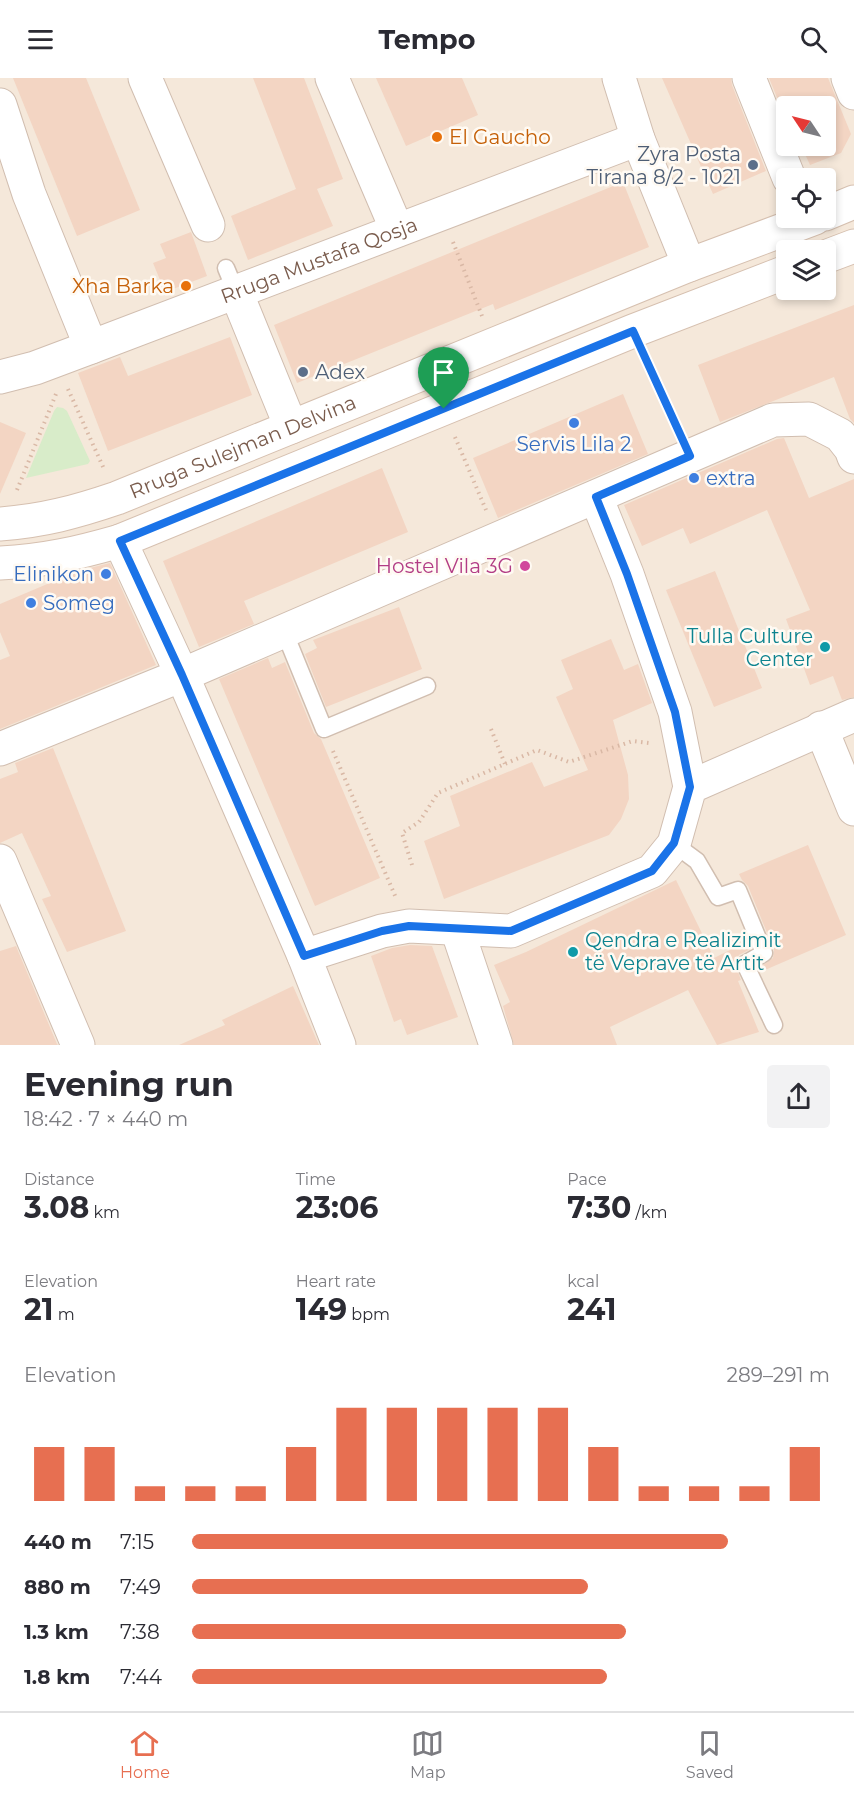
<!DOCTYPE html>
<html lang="en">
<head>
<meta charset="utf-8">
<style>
	:root { --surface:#fff; --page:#f2f2f3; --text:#2b2b33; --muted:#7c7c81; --line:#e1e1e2; --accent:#e76f51 }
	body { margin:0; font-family:Montserrat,sans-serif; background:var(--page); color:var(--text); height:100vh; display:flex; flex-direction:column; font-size:22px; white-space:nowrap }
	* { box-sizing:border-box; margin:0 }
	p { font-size:20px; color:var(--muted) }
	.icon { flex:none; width:33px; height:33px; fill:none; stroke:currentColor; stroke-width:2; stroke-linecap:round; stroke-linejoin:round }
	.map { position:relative; height:967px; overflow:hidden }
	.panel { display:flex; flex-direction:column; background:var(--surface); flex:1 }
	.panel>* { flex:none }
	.needle { width:39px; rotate:305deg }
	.buttons { position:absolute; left:776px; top:18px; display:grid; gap:12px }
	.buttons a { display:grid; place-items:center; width:60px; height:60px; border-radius:6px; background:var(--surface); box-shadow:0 3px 9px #0003; font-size:30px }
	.pin { position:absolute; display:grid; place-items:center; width:51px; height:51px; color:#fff; margin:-62px -26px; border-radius:50% 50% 50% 0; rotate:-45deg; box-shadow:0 0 6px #0007 }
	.pin .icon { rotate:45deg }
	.round { display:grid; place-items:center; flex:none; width:63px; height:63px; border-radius:6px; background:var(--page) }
	.summary { display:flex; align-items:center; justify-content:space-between; height:102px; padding:0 24px }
	h1 { font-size:33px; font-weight:700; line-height:45px }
	.figures { display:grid; grid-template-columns:repeat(3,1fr); gap:9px; height:102px; padding:6px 24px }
	.figures div { display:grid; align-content:center }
	.figures b { font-size:30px; font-weight:700 }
	.figures small { font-size:16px; font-weight:400 }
	.figures p { font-size:16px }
	.chart { height:168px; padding:12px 24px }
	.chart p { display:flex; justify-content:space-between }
	.chart svg { width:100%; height:108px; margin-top:6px; stroke:var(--accent); stroke-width:6 }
	ul { padding:0 24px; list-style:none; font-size:20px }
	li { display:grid; grid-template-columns:96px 72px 1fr; align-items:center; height:45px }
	li i { height:15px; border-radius:8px; background:var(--accent) }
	header { display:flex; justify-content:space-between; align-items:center; height:78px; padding:0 24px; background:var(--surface); font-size:27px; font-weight:700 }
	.tab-bar { display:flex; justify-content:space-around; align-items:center; height:84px; border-top:2px solid var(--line); background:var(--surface); font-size:16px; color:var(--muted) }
	.tab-bar a { display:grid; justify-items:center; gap:3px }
	.tab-bar .current { color:var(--accent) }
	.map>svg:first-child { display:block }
	.residential { fill:#f5e8da; fill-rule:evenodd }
	.green { fill:#d8ecc9 }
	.building { fill:#f3d5c3 }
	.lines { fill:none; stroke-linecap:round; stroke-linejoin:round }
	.lane-casing { stroke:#d1beb0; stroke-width:19 }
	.street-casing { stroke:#d1beb0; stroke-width:35 }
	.secondary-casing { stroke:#d6c0b0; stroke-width:35 }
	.path { stroke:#d9b8a5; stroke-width:4; stroke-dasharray:1.5 4.5; stroke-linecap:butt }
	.lane { stroke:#fff; stroke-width:16 }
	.street { stroke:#fff; stroke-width:33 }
	.secondary { stroke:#fff; stroke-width:33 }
	.route-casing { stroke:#fff; stroke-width:12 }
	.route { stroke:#1a73e8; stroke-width:8 }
	.food-dot { fill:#e8710a; stroke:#fffaf3; stroke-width:2 }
	.service-dot { fill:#5c6f8a; stroke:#fffaf3; stroke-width:2 }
	.shop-dot { fill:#3f7fe0; stroke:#fffaf3; stroke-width:2 }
	.hotel-dot { fill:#d1479c; stroke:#fffaf3; stroke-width:2 }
	.culture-dot { fill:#0f9aa8; stroke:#fffaf3; stroke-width:2 }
	.labels { text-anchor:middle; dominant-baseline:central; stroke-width:5; stroke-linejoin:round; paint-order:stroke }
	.food-label { font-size:20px; fill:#c56008; stroke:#fffaf3; text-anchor:start }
	.service-label { font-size:20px; fill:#4e5e75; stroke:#fffaf3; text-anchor:end }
	.street-label { font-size:20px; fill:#7a5c4d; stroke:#fffaf3 }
	.shop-label { font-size:20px; fill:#366cbe; stroke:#fffaf3; text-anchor:start }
	.hotel-label { font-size:20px; fill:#b23c85; stroke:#fffaf3; text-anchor:end }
	.culture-label { font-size:20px; fill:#0d838f; stroke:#fffaf3; text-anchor:end }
</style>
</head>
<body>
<header><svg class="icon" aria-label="menu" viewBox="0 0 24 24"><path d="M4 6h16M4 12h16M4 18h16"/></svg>Tempo<svg class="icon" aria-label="search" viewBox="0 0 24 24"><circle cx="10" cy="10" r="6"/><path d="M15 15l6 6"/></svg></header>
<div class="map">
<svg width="854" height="967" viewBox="0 0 854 967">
	<rect width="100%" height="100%" fill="#fdf6ec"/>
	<path class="residential" d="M0,0h854v967h-854zM786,28h39v40h-39zM786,100h39v40h-39zM786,172h39v40h-39z"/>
	<polygon class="green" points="57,329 63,330 67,333 90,383 88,386 26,400 54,333"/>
	<g class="building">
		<polygon points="13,0 86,0 140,132 77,158"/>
		<polygon points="253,0 304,0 343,101 317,111 333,148 248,182 231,138 296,111"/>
		<polygon points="376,0 462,0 478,37 406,68"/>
		<polygon points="662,0 731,0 732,7 766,93 713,116"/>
		<polygon points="769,0 828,0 851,56 841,75 810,87 805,76 800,78 796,68 825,68 825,28 786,28 786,42"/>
		<polygon points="623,104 649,169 495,232 493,226 297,305 274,247"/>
		<polygon points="191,154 207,198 165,214 153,185 166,180 160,166"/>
		<polygon points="854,227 854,345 850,341 834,299 720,344 698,287"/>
		<polygon points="230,259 252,317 108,373 78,295 120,279 128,298"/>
		<polygon points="623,316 648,376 498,440 473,380"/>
		<polygon points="0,344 26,355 0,416"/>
		<polygon points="784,360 809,420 854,401 854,619 842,622 833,598 810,607 786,541 810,532 767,432 690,466 683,450 642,468 624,427 777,361"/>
		<polygon points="382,390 408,454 244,523 254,546 199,569 163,483"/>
		<polygon points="110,485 156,587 0,651 0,582 10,578 0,554 0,526 78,493"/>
		<polygon points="715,493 762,610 714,629 666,512"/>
		<polygon points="399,529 422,591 326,629 305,576 317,570 313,562"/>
		<polygon points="611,561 624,592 638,586 652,625 613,642 628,697 629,721 621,741 609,757 444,821 424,763 460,748 450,718 532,684 544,709 588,692 556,619 573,611 561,582"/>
		<polygon points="268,580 272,590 285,584 314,655 321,661 380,800 315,828 219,601"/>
		<polygon points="53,670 126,853 67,874 42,821 51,818 22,755 0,765 0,701 18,694 15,685"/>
		<polygon points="808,767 846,857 760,894 759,890 773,880 774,872 748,808 742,802 739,796"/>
		<polygon points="676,802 714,880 748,863 751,871 739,877 735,886 741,902 738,903 759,954 717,967 688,912 610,949 617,967 514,967 503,928 510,924 494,887 526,874"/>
		<polygon points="410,867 432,868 458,939 407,957 401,941 394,944 371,878 392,870"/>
		<polygon points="16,868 57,966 58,967 0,967 0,873"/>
		<polygon points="293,908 319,967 179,967 225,947 222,942"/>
	</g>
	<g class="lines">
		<g class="lane-casing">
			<g id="lane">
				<polyline points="226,190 236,214"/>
				<polyline points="284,553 324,651 427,608"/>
				<polyline points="674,766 697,783 718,819 738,812 764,875 745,886 774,947"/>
			</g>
		</g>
		<g class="street-casing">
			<g id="street">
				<polyline points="145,0 208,147"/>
				<polyline points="332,0 397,152"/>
				<polyline points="619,0 638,61 689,187"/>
				<polyline points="749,0 789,100"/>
				<polyline points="848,0 854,15"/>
				<polyline points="0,27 29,116 91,269"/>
				<polyline points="236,214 291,349"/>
				<path id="s1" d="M0,299l35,-9 56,-21 547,-208"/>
				<polyline points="596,419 627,496 675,634 690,709"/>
				<polyline points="120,463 182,597 304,878 339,967"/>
				<polyline points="821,650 854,731"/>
				<polyline points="0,671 182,597 773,342 809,341 840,357 851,371 854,379"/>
				<polyline points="0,783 78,967"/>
				<polyline points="457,851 496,967"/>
				<polyline points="304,878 382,853 409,848 511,853 652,793 674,766 690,709 854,637"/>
			</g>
		</g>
		<g class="secondary-casing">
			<g id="secondary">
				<polyline points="825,136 854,124"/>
				<polyline points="825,179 854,168"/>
				<path id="s2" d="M0,446c42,-3 76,-12 117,-26l572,-233 126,-47"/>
				<path d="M0,485c44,-2 78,-10 120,-22l513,-210 153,-59"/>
			</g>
		</g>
		<g class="path">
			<polyline points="453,164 482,238"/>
			<polyline points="646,281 677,351"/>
			<polyline points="68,311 104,391"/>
			<polyline points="455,359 486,432"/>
			<polyline points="17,412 56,316"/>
			<polyline points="491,651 505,686"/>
			<polyline points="333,673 396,820"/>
			<polyline points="412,787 402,755 419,744 438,715 537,672 569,684 633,663 649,665"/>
		</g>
		<use href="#lane" class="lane"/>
		<use href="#street" class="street"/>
		<use href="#secondary" class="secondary"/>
	</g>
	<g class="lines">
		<g class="route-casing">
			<polygon id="route" points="633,253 690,378 596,419 627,496 675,634 690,709 674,765 652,793 511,853 409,848 382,853 304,878 182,597 120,463"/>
		</g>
		<use href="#route" class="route"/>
	</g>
	<g class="food-dot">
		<circle cx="437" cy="59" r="6"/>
		<circle cx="186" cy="208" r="6"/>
	</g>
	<g class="service-dot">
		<circle cx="753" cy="87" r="6"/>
		<circle cx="303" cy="294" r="6"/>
	</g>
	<g class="shop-dot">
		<circle cx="574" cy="345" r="6"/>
		<circle cx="694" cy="400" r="6"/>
		<circle cx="106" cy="496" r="6"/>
		<circle cx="31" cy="525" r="6"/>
	</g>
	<circle class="hotel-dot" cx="525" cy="488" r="6"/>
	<g class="culture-dot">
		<circle cx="825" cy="569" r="6"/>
		<circle cx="573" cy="874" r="6"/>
	</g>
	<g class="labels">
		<g class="food-label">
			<text x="449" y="59">El Gaucho</text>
			<text x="174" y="208" text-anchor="end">Xha Barka</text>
		</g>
		<g class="service-label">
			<text x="741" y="76">Zyra Posta<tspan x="741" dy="23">Tirana 8/2 - 1021</tspan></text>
			<text x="315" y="294" text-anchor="start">Adex</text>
		</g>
		<g class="street-label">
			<text stroke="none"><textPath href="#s1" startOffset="340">Rruga Mustafa Qosja</textPath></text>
			<text stroke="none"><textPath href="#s2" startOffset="256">Rruga Sulejman Delvina</textPath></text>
		</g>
		<g class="shop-label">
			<text x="574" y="366" text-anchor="middle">Servis Lila 2</text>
			<text x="706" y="400">extra</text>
			<text x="94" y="496" text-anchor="end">Elinikon</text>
			<text x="43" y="525">Someg</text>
		</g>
		<g class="hotel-label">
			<text x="513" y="488">Hostel Vila 3G</text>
		</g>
		<g class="culture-label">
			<text x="813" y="558">Tulla Culture<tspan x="813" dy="23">Center</tspan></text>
			<text x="585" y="862" text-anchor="start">Qendra e Realizimit<tspan x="585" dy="23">të Veprave të Artit</tspan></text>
		</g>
	</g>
</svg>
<div class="buttons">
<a><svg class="needle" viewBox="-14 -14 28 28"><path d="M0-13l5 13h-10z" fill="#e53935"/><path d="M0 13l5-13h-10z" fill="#7c7c81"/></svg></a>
<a><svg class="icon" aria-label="locate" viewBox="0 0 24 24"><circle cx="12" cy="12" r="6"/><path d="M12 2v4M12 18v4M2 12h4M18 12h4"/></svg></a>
<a><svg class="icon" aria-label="layers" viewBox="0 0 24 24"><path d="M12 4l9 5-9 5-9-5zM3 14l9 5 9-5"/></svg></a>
</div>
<div class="pin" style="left:444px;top:331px;background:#1e9e55"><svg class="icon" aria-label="arrive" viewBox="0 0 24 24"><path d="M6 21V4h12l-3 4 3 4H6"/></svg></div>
</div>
<section class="panel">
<div class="summary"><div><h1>Evening run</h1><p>18:42 · 7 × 440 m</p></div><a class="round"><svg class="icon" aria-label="share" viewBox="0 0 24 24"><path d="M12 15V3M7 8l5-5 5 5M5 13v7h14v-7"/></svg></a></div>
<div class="figures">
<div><p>Distance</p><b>3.08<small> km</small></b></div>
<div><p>Time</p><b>23:06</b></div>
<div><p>Pace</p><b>7:30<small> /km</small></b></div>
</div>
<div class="figures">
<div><p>Elevation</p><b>21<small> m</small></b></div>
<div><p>Heart rate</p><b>149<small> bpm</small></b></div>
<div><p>kcal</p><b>241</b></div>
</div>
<div class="chart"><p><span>Elevation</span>289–291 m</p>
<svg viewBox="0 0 160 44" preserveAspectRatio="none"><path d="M5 44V22M15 44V22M25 44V38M35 44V38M45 44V38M55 44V22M65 44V6M75 44V6M85 44V6M95 44V6M105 44V6M115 44V22M125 44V38M135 44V38M145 44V38M155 44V22"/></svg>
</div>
<ul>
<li><b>440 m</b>7:15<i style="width:84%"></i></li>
<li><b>880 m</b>7:49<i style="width:62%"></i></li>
<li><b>1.3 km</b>7:38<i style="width:68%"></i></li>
<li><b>1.8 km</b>7:44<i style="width:65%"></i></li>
</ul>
</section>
<nav class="tab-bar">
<a class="current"><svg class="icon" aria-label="home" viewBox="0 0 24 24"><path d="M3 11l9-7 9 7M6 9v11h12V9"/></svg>Home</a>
<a><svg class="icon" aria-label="map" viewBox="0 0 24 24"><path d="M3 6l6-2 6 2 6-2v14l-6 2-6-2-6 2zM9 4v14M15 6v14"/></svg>Map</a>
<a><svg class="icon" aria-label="saved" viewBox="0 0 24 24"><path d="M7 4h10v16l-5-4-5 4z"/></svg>Saved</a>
</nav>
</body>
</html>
